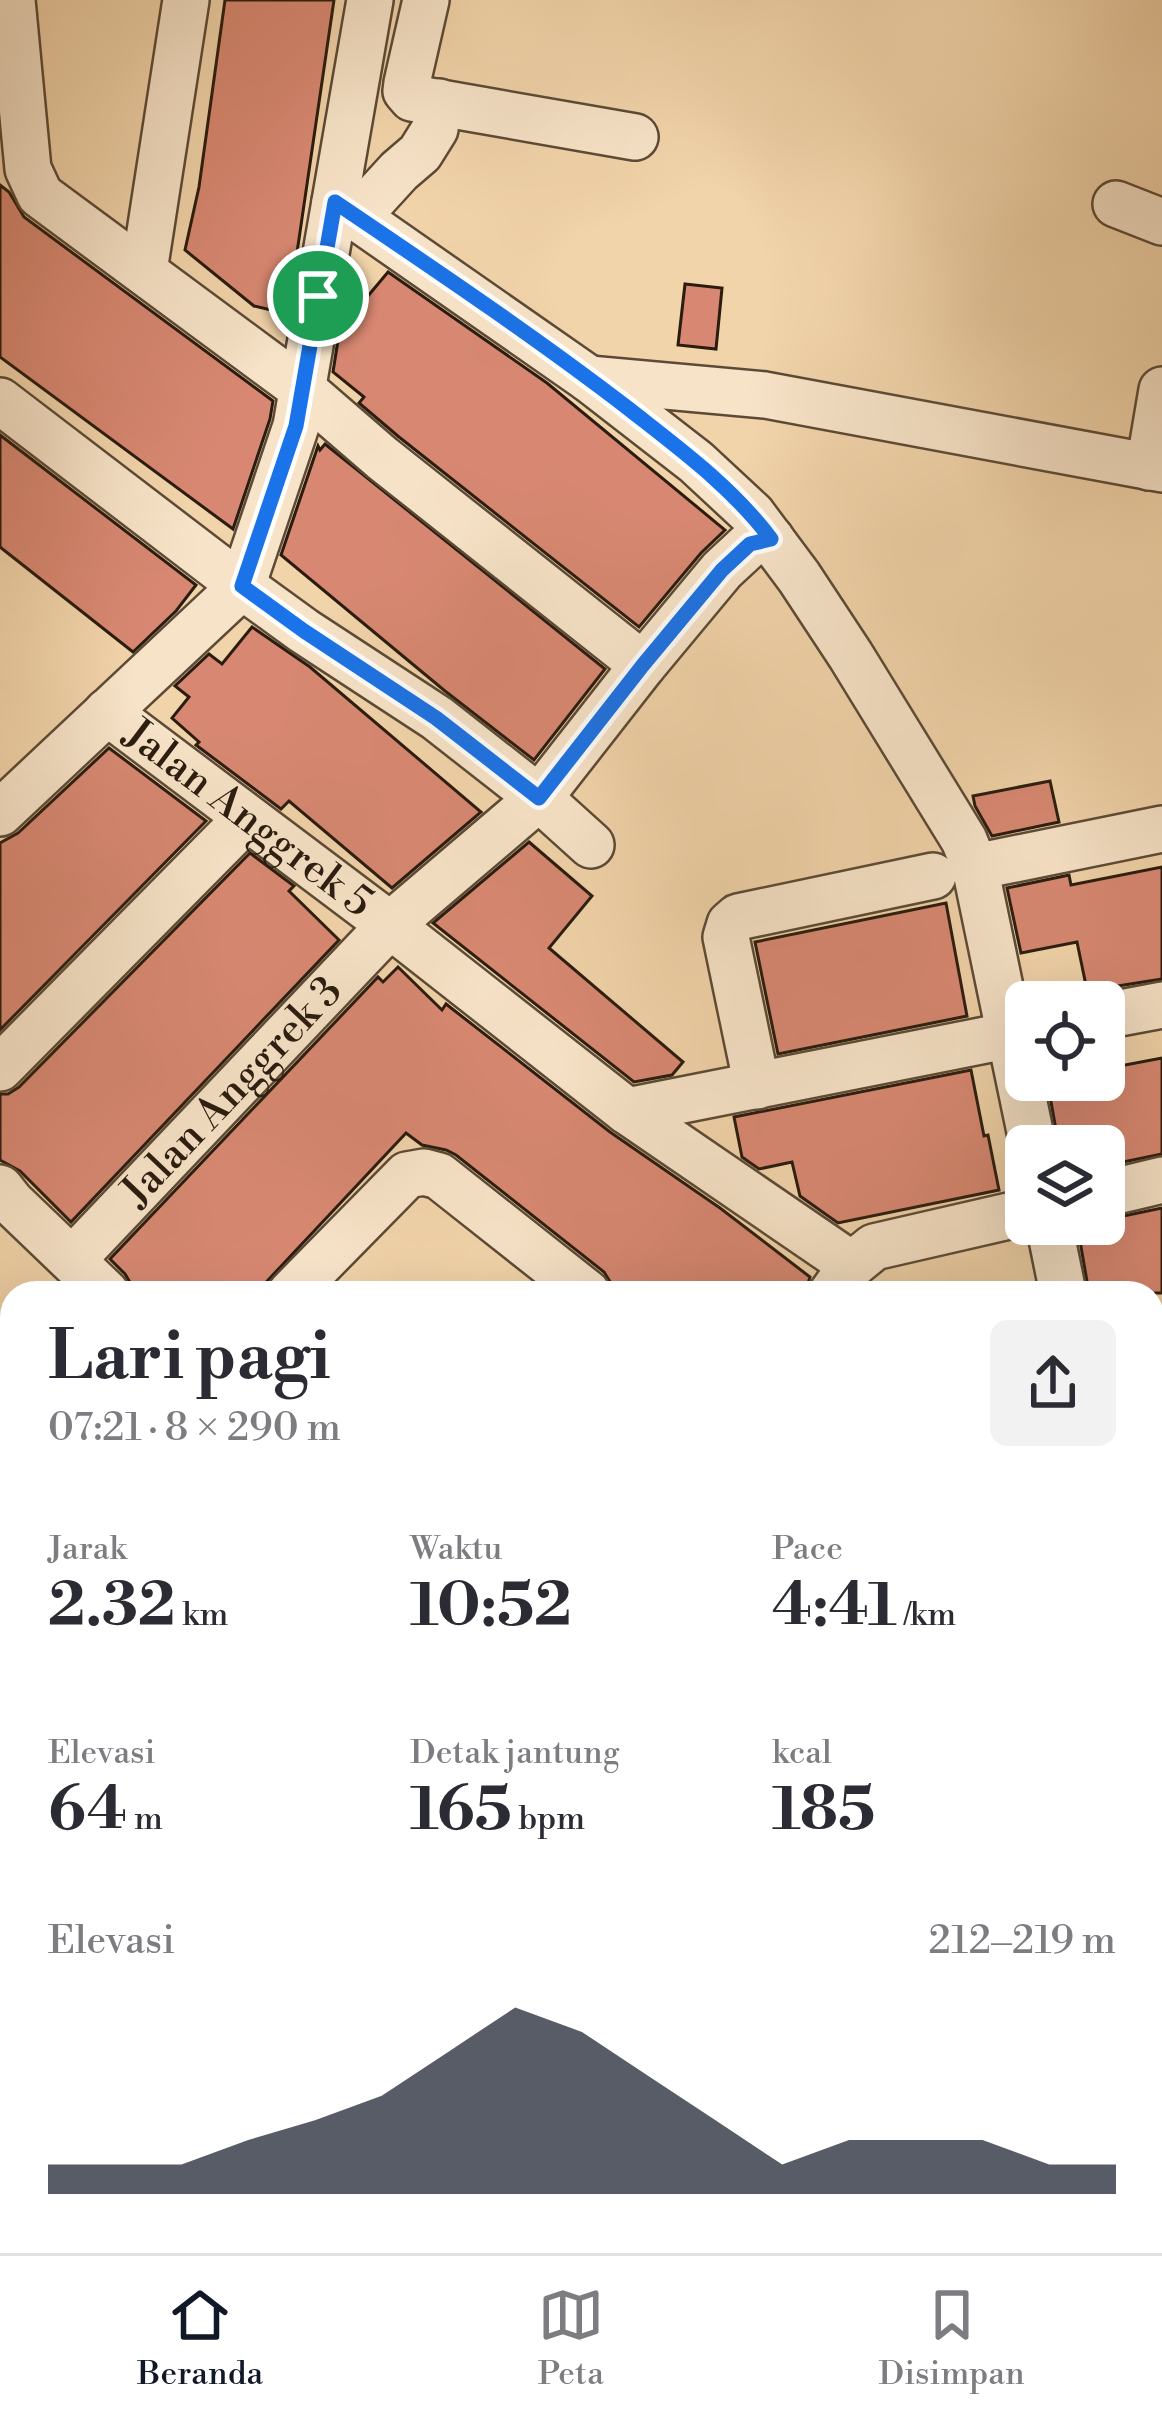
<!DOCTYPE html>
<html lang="id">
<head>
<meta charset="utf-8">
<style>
	:root { --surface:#fff; --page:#f2f2f3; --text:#2b2b33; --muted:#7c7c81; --line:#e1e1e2; --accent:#111827 }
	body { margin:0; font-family:"Libre Bodoni",serif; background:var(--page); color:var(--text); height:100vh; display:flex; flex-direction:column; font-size:45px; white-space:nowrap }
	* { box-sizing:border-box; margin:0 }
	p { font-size:39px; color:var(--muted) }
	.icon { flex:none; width:66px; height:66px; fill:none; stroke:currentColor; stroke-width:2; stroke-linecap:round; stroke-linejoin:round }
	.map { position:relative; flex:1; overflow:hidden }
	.drawer { position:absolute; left:0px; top:1281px; width:1164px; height:972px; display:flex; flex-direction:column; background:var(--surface); border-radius:36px 36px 0 0; box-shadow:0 12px 48px #0002 }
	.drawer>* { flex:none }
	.tools { position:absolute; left:1005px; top:981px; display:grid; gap:24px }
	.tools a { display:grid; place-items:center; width:120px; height:120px; border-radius:18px; background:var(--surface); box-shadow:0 12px 48px #0002; font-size:60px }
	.pin { position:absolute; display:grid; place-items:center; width:102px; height:102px; color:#fff; margin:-51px; border:6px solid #fff; border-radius:50%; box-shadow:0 3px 12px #0007 }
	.round { display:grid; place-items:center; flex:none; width:126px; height:126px; border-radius:18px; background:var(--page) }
	.summary { display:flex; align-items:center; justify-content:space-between; height:204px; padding:0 48px }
	h1 { font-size:66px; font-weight:700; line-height:90px }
	.metrics { display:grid; grid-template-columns:repeat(3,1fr); gap:18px; height:204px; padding:12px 48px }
	.metrics div { display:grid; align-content:center }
	.metrics b { font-size:60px; font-weight:700 }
	.metrics small { font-size:33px; font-weight:400 }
	.metrics p { font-size:33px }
	.chart { height:336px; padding:24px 48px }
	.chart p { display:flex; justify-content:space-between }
	.chart svg { width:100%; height:216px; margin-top:12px; fill:var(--accent); opacity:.7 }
	.tabs { display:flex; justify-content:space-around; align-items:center; height:168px; border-top:3px solid var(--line); background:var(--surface); font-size:33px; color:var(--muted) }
	.tabs a { display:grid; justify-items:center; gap:6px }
	.tabs .selected { color:var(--accent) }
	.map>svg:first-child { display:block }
	.building { fill:#d88872; stroke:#2a1c0f; stroke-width:3 }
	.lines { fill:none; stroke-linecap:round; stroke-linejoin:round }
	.minor-casing { stroke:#5c4a36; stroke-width:50 }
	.path { stroke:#2a1c0f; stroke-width:8; stroke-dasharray:9 6; stroke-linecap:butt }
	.minor { stroke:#f7e3c8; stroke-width:45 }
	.route-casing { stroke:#fff; stroke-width:24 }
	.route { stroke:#1a73e8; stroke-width:15 }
	.labels { text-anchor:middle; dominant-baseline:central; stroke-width:9; stroke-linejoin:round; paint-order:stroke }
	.street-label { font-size:42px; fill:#2a1c0f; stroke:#f7e3c8 }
</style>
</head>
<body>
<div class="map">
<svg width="1162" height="2253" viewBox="0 0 1162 2253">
	<rect width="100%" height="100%" fill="#f2d4aa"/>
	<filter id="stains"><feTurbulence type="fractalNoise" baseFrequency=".00167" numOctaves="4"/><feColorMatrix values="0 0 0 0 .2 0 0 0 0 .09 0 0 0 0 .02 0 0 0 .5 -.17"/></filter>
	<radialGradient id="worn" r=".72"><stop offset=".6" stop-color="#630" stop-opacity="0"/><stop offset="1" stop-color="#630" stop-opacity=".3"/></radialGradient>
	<g class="building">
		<polygon points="225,0 334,0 288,314 254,306 185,250 199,187"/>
		<polygon points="0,185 9,192 24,217 273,401 270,419 233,529 0,357"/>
		<polygon points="388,272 547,383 725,530 701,553 639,627 399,437 359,403 364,397 333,372 339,334 345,327 342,327"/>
		<polygon points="685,284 722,288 716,349 678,345"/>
		<polygon points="0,435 196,585 176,611 133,652 0,547"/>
		<polygon points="325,444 605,669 534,760 445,691 281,555 318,446 320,450"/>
		<polygon points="252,627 310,667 481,812 392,888 289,801 281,809 196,745 199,742 172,718 189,697 175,686 209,654 222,664"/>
		<polygon points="109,748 206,821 0,1030 0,843 18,833"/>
		<polygon points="1050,781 1059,822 992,836 975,806 973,796"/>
		<polygon points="529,842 592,896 549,948 683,1062 672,1075 634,1082 433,923"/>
		<polygon points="250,853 294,886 289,891 339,940 71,1222 20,1171 0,1160 0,1094 8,1094 19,1087"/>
		<polygon points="1162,867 1162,979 1099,989 1088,995 1077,942 1021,953 1007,888 1069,875 1071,885"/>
		<polygon points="946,903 967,1016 778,1054 755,942"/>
		<polygon points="398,967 442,1010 446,1004 610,1132 720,1208 810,1277 805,1293 617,1293 604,1272 456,1155 446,1150 422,1145 406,1133 256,1293 132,1293 131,1284 125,1274 110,1259 378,977 383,982"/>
		<polygon points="1162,1058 1162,1154 1104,1166 1104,1146 1059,1146 1047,1080 1104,1080 1104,1069"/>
		<polygon points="971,1070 984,1136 988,1135 999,1190 838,1223 800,1196 792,1162 759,1169 742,1157 734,1117"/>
		<polygon points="1162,1208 1162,1293 1089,1293 1080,1241 1104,1236 1104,1220"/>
	</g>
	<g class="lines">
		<g class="minor-casing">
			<g id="minor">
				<polyline points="12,0 28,169 40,195 301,388 382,458 643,665"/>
				<polyline points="426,0 407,83 406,91 412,98 635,137"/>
				<polyline points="335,202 589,379 696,462 752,514 799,577 851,656 964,840 975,867 1033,1146"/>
				<polyline points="1116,204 1162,222"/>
				<polyline points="357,217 399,171 420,153 435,129 439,102"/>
				<polyline points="144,271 186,0"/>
				<polyline points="589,379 765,395 1162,469"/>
				<polyline points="0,401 242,586 304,631 437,718 539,798 591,845"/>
				<polyline points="1149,467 1162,390"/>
				<path id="s1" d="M107,712l283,213 237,186 225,154"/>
				<polyline points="0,813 242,586 296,426 370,0"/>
				<polyline points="975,867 1162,829"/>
				<polyline points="1104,1016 1162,1005"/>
				<polyline points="0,1068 247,818"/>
				<polyline points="757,1086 726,937 730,924 738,917 933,876"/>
				<polyline points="627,1111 1026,1032"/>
				<polyline points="0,1188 11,1202 106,1293"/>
				<polyline points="1104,1194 1162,1180"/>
				<polyline points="1049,1224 1063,1293"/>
				<path id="s2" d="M73,1259l317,-334 149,-127 104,-133 79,-95 28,-26 21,-5"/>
				<polyline points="291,1293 407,1175 424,1172 439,1176 587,1293"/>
				<polyline points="832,1293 852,1265 874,1247 1026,1212"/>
				<polyline points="1152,1372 1162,1370"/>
				<polyline points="1152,1544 1162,1542"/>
				<polyline points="1152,1736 1162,1734"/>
				<polyline points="0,1817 12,1818"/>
				<polyline points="1152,1821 1162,1861"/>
				<polyline points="1152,1917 1162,1915"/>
				<polyline points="90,2241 96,2253"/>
				<polyline points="972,2241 974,2253"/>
				<polyline points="459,2253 461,2241"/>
				<polyline points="681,2253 684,2241"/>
			</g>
		</g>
		<polyline class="path" points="0,2136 12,2146"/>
		<use href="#minor" class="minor"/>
	</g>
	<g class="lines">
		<g class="route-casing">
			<path id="route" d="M335,202c99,67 199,134 294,207 51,40 103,78 142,130l-21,5 -28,26 -79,95 -104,133 -103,-80 -132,-87 -62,-45 54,-160z"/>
		</g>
		<use href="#route" class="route"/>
	</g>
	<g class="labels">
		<g class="street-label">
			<text stroke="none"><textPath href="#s1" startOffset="177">Jalan Anggrek 5</textPath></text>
			<text stroke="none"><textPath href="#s2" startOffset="231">Jalan Anggrek 3</textPath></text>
		</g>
	</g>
	<rect width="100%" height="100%" filter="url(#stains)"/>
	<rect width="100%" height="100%" fill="url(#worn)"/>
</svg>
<div class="tools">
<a><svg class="icon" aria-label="locate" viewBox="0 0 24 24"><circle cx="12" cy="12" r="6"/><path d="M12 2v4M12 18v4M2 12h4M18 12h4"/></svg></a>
<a><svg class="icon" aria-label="layers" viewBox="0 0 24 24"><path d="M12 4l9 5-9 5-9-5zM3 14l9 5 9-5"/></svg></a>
</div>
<div class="pin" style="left:318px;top:296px;background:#1e9e55"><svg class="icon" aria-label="arrive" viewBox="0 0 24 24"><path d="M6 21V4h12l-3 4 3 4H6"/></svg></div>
<section class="drawer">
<div class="summary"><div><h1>Lari pagi</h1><p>07:21 · 8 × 290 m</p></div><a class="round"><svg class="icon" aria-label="share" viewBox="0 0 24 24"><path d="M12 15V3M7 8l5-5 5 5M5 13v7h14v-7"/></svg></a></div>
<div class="metrics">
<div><p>Jarak</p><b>2.32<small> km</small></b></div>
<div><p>Waktu</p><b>10:52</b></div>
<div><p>Pace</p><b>4:41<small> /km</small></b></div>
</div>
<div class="metrics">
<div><p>Elevasi</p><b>64<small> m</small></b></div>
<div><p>Detak jantung</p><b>165<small> bpm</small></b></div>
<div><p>kcal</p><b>185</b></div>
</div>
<div class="chart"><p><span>Elevasi</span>212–219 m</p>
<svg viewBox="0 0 160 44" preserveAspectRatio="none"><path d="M0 44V38L10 38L20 38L30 33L40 29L50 24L60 15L70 6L80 11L90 20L100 29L110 38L120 33L130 33L140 33L150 38L160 38V44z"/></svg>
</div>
</section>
</div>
<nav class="tabs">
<a class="selected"><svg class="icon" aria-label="home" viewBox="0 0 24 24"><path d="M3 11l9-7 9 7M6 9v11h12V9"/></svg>Beranda</a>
<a><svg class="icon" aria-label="map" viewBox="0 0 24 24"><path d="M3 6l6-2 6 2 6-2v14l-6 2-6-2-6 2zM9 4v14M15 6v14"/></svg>Peta</a>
<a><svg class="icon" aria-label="saved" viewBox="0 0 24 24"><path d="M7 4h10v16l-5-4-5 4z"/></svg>Disimpan</a>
</nav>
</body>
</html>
